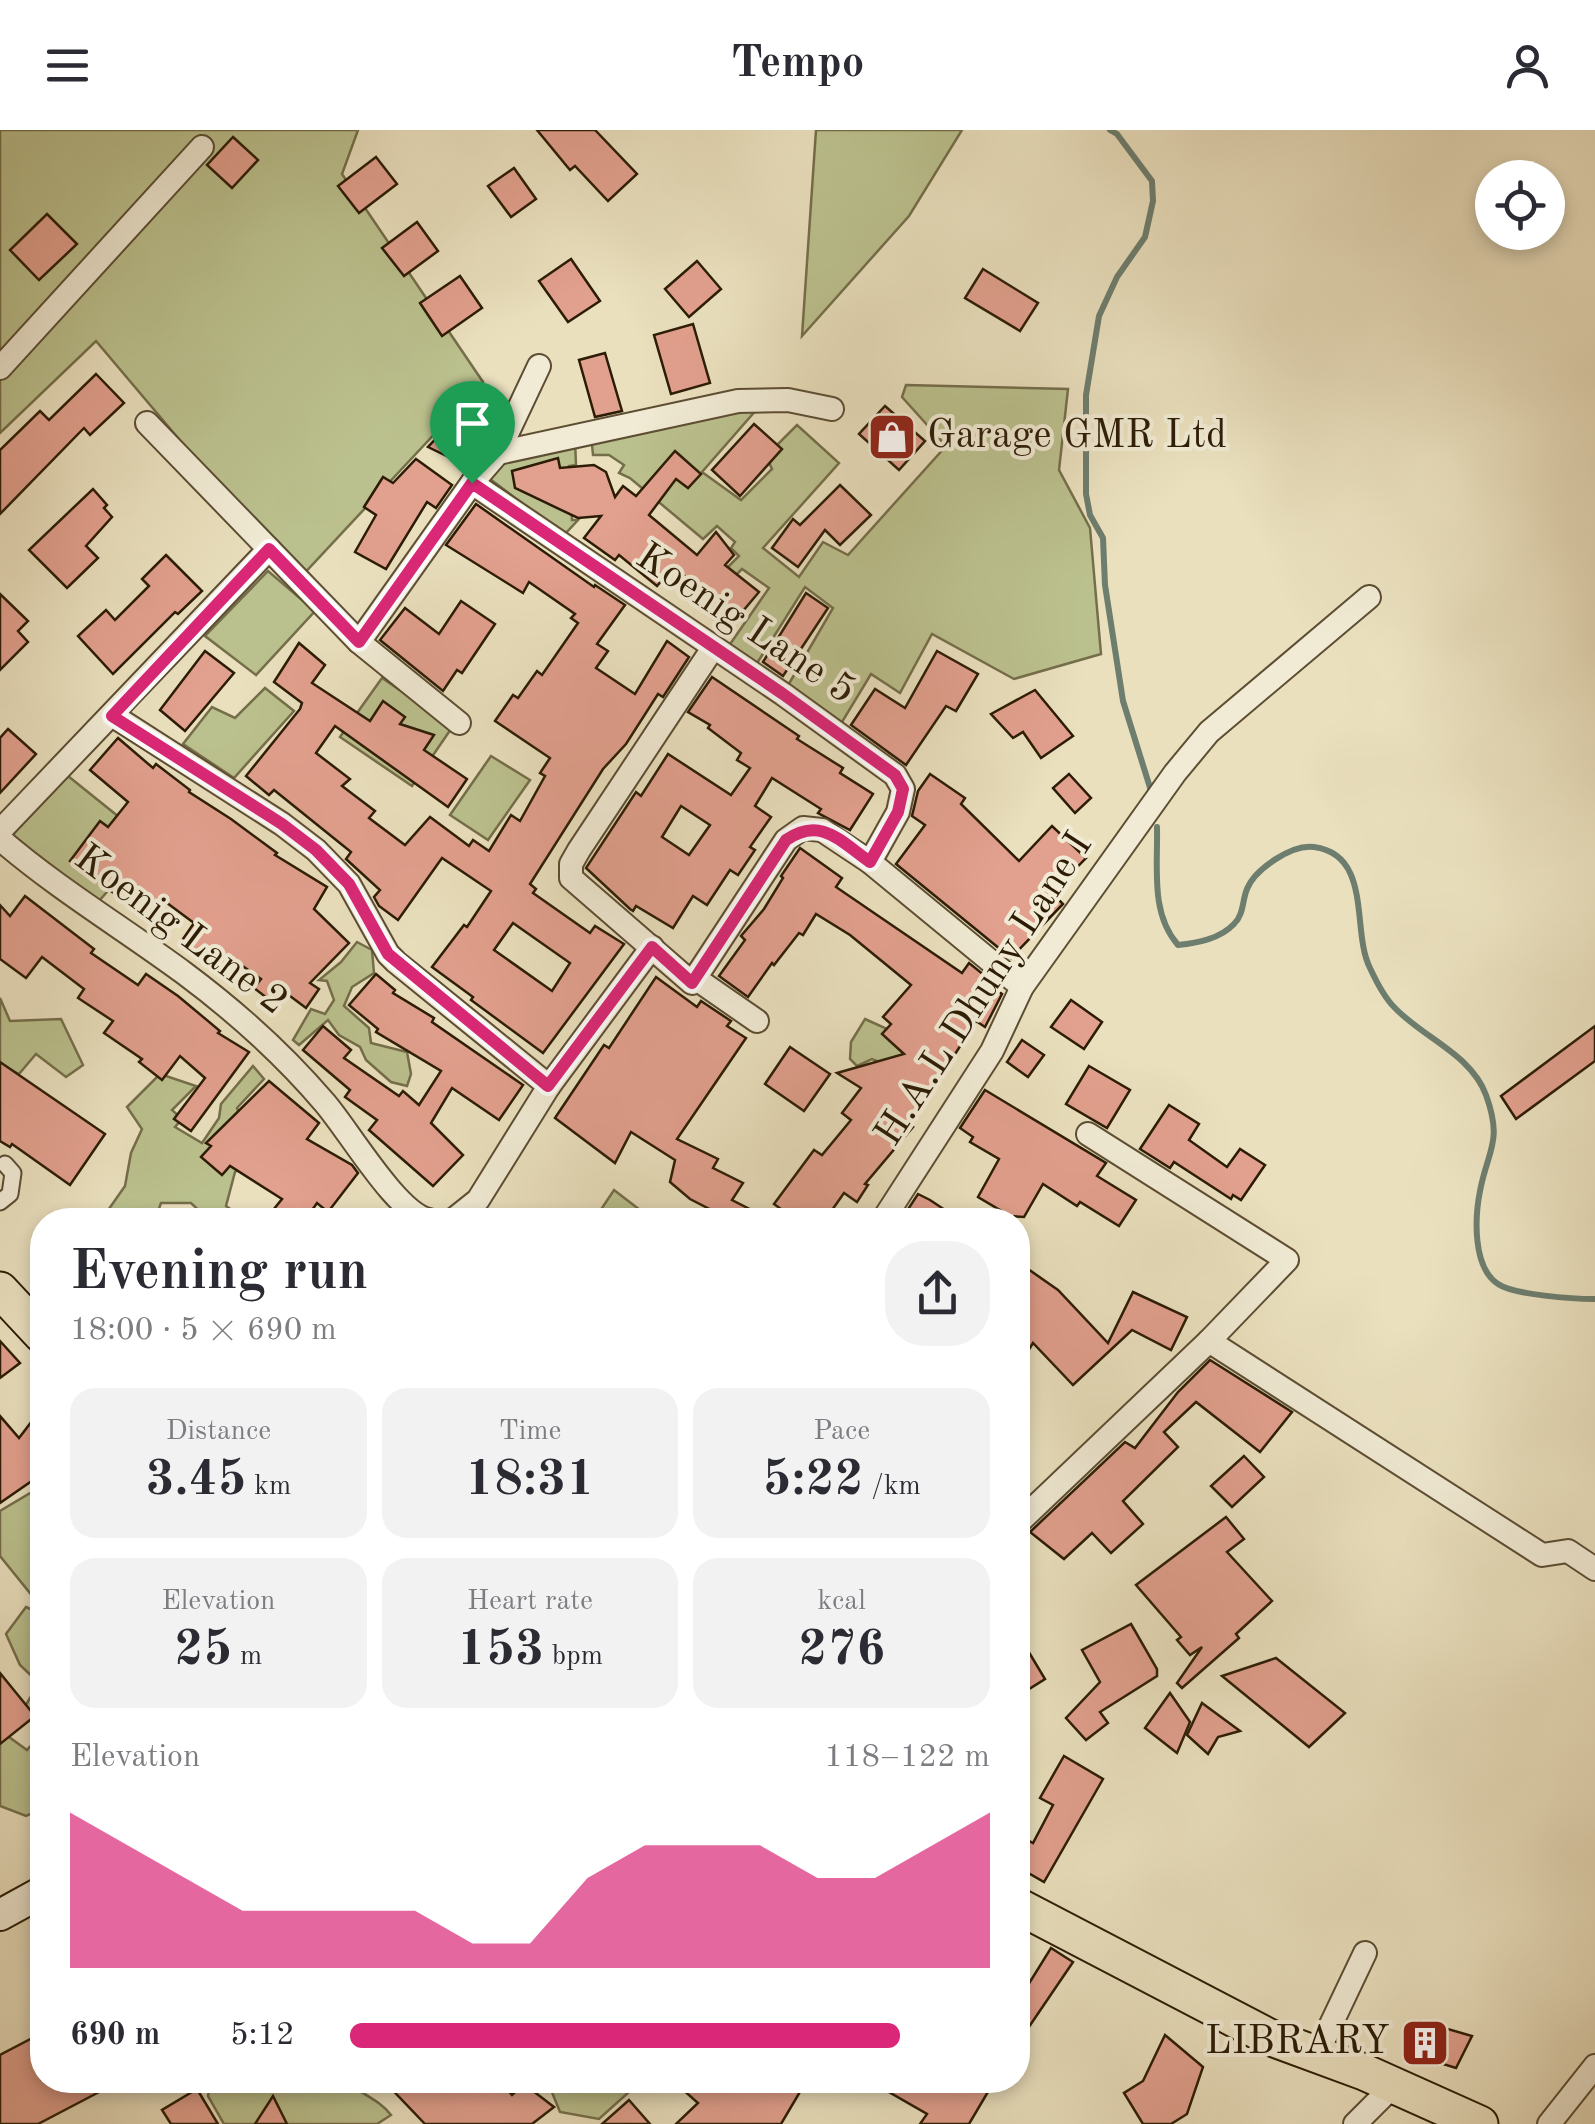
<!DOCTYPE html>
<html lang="en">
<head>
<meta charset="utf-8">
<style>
	:root { --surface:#fff; --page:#f2f2f3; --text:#2b2b33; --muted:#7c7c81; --accent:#db2777 }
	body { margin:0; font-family:"Old Standard TT",serif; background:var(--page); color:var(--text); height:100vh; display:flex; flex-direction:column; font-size:38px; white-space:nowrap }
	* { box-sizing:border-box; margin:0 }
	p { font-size:32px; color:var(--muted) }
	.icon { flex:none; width:55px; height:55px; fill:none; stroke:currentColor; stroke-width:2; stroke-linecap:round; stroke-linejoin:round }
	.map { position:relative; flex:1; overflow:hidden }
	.details { position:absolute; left:30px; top:1078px; width:1000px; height:885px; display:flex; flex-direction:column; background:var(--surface); border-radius:40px; box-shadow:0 5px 15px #0003 }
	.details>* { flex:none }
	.tools { position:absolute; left:1475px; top:30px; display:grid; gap:20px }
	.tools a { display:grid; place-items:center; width:90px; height:90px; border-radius:50%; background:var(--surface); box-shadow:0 5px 15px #0003; font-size:50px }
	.pin { position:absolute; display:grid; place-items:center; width:85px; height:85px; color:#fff; margin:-102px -42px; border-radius:50% 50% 50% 0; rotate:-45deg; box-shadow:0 0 10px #0007 }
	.pin .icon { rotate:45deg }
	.round { display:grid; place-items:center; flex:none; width:105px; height:105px; border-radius:40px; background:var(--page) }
	.head { display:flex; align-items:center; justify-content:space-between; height:170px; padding:0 40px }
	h1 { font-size:55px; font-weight:700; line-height:75px }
	.figures { display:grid; grid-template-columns:repeat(3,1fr); gap:15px; height:170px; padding:10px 40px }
	.figures div { display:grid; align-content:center; border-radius:25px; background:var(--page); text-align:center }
	.figures b { font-size:50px; font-weight:700 }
	.figures small { font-size:28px; font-weight:400 }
	.figures p { font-size:28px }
	.chart { height:280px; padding:20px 40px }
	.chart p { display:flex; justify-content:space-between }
	.chart svg { width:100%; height:180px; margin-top:10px; fill:var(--accent); opacity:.7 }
	ul { padding:0 40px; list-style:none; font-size:32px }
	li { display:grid; grid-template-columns:160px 120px 1fr; align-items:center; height:75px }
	li i { height:25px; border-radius:12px; background:var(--accent) }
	header { display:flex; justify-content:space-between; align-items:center; height:130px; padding:0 40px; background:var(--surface); font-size:45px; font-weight:700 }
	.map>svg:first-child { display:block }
	.green { fill:#bbc18e; stroke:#746e4a; stroke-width:2.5 }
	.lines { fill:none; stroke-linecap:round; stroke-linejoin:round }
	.stream { stroke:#6d7d6e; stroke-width:6 }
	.building { fill:#e2a08e; stroke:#2c1c05; stroke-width:2.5; fill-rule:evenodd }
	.pedestrian-casing { stroke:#5c4d33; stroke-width:19 }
	.minor-casing { stroke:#5c4d33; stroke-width:26 }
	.secondary-casing { stroke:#2c1c05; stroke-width:34 }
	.primary-casing { stroke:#2c1c05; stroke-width:39 }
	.pedestrian { stroke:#f1ebd5; stroke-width:15 }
	.minor { stroke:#f1ebd5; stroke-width:22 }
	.secondary { stroke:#f1ebd5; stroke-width:30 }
	.primary { stroke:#eae0be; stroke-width:35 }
	.route-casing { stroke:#fff; stroke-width:20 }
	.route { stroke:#db2777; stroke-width:12 }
	.labels { text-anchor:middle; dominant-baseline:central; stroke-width:8; stroke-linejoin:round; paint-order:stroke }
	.poi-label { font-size:40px; fill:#2c1c05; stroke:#f1ebd5; text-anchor:start }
	.street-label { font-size:40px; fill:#2c1c05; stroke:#f1ebd5 }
</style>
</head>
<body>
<header><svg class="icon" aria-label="menu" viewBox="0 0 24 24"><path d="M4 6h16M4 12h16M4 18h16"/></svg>Tempo<svg class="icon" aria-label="person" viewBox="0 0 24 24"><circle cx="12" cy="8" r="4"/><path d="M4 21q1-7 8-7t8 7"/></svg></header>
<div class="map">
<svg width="1595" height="1994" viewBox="0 0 1595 1994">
	<rect width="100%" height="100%" fill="#eae0be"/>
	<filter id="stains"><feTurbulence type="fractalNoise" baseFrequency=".002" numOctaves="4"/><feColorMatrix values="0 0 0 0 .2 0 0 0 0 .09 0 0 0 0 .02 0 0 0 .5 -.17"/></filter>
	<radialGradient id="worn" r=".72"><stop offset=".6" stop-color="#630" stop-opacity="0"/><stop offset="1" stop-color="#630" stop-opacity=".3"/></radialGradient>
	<g class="green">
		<polygon points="0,0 358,0 342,44 483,252 298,450 96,211 0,303"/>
		<polygon points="816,0 962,0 909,86 802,206"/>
		<polygon points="906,255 1068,259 1059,340 1090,398 1101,524 1014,549 932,504 900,563 871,544 836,602 783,564 833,478 805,457 754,538 726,520 769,458 742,439 729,452 720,445 739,426 731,418 735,412 717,396 703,409 630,348 619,343 624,335 609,325 593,325 591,304 764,271 702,342 741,370 772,339 766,326 797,295 839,333 763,418 799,447 823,412 848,425 946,316 902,267"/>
		<polygon points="575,310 576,335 569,336 572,390 578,390 564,405 490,349 505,327"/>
		<polygon points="268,441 315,481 256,545 205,506"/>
		<polygon points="382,548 453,596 412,656 340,607"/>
		<polygon points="265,558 294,581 234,648 183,614 212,577 235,588"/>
		<polygon points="491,626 530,650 488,710 450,685"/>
		<polygon points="68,646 150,712 99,771 10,706"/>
		<polygon points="357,812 372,820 374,843 352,857 344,876 369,898 371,913 407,922 411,944 407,956 391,952 366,930 360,917 339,905 328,890 299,915 293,910 311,879 325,884 334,870 327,851 319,850 341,832"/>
		<polygon points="0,868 10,891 61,889 83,935 66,947 36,924 19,944 0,934"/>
		<polygon points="865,889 885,898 909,920 895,938 872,929 857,936 850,929 851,912"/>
		<polygon points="253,936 264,949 237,978 256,1028 235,1042 226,1076 246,1090 209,1090 191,1073 161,1073 155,1090 105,1090 104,1086 125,1056 131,1023 142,999 127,977 160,944 196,956 172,980 182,989 175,997 202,1013 219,988 221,974"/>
		<polygon points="614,1060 653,1090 594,1090"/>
		<polygon points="42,1356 42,1463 34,1468 0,1426 0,1381"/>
		<polygon points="26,1477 42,1484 42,1679 26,1686 0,1676 0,1607 2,1602 27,1620 39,1606 24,1578 39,1553 20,1535 6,1504"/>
		<path d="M211,1950h82l7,11 17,-11h28c15,14 34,19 46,35l-14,9h-153l-16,-28z"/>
		<polygon points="547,1950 647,1950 630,1961 599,1989 560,1982"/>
	</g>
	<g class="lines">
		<g class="stream">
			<polyline points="1110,0 1117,4 1152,51 1153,71 1145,107 1117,147 1099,186 1086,265 1086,364 1090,385 1103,408 1105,455 1123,571 1152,664"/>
			<path d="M1157,697c1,40 -7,86 21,118 19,-2 42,-6 56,-21 10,-10 8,-23 13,-35 8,-20 45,-45 67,-42 59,8 37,84 56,121 6,13 14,29 24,39 29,31 77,47 92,88 17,47 2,54 -6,96 -5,25 -8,76 18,93 16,11 76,15 97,15"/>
		</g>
	</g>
	<g class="building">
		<polygon points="537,0 595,0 637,44 608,71 575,36 570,40"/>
		<polygon points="233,7 258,30 232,58 207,35"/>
		<polygon points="376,27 397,54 359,83 338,56"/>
		<polygon points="514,38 536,69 511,87 488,56"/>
		<polygon points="47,84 77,114 39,150 10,120"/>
		<polygon points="417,92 438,121 404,146 382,118"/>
		<polygon points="571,129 600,171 568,192 539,151"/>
		<polygon points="697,131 721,159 689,187 665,159"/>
		<polygon points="983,139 1038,173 1020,201 965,168"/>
		<polygon points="460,146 482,178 442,206 420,173"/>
		<polygon points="693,194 710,253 671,264 654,205"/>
		<polygon points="605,223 622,281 595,287 579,230"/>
		<polygon points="96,244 124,273 90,305 84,298 0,384 0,320 40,281 49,290"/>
		<polygon points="885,276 925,311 899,340 859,304"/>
		<polygon points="754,294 782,319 740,366 712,340"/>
		<polygon points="449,295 480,315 467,336 428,317"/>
		<polygon points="675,321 701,344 688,358 676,349 649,385 697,425 716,402 734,425 725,435 759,462 727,500 707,484 717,472 673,437 657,456 619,425 615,430 584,408 601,386 578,388 515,358 512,341 558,328 560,338 594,335 606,342 615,367 623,356 636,366"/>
		<polygon points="416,329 452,355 436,378 427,372 386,439 355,422 376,385 364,377 383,347 393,353"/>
		<polygon points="840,355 871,385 840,415 825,400 798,437 772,418 793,389 800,395"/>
		<polygon points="93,359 107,375 104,378 112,387 86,416 98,428 67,458 29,420"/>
		<path d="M476,374l118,83 1,-2 30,20 -28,39 11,7 -12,17 39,26 32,-53 22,16 -26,40 -5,-3 -32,50 -23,25 -73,115 6,5 -3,4 57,40 5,-7 29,18 -81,109 -72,-53 2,-3 -41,-30 32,-42 3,2 24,-36 -49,-33 -44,62 -19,-14 -5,-9 6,-7 -34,-31 5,-7 -77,-62 -5,5 -23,-19 54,-67 2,-6 -28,-21 25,-39 26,22 -13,18 58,38 13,-20 22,16 -5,7 34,11 -10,15 43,29 -19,28 -113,-81 -19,27 34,26 -8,7 33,25 -6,7 36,27 25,-28 39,29 4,-6 16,11 22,-36 9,6 25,-45 -5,-3 10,-15 -55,-37 18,-26 5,3 19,-27 5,4 36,-52 -7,-5 4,-4 -46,-32 -6,11 -77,-48zM513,793l57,40 -18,28 -58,-41z"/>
		<polygon points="166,425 202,461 178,484 175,482 113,544 78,506 106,480 115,490 149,456 142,449"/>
		<polygon points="806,463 828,478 783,546 763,532"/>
		<polygon points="0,464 28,491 18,501 28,512 0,540"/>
		<polygon points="461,471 495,494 462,543 457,540 443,561 380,510 405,478 439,504"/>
		<polygon points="205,521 234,543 185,601 160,580"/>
		<polygon points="937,521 978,544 956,581 946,576 906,635 851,595 875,559 905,578"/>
		<path d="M712,547l87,59 -2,3 46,29 -3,5 33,21 -23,36 -32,-17 3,-4 -49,-31 -17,28 16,11 -21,30 5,3 -17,25 -8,-5 -23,35 -14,-9 -20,32 -37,-22 -3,5 -3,-2 -44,-41 50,-76 5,4 27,-42 63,41 19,-27 -13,-8 4,-7 -33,-25 2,-3 -22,-13zM681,676l29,19 -21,30 -27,-18z"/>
		<polygon points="1035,560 1073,606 1041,628 1023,602 1013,608 991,584"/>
		<polygon points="8,599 36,624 0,663 0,608"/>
		<polygon points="118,608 153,638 156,634 190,660 189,662 231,689 277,723 275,725 327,757 314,779 349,813 310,853 319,859 306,878 286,863 276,875 254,858 261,849 230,827 222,838 181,812 194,793 163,770 149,789 70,731 100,691 108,697 128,672 90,640"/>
		<polygon points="930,644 965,668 961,674 1019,731 1052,696 1086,728 1052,763 1063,774 1061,776 1011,828 896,734 925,695 912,686 918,661"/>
		<polygon points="1069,644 1091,668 1075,683 1053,658"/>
		<polygon points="800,718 842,748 836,757 962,843 969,833 989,849 985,853 1002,864 985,897 976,891 910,995 913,997 865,1054 868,1055 857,1072 844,1063 825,1090 796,1090 774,1074 814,1020 822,1025 851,990 842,983 861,958 837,943 904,924 882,904 891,894 883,887 911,855 850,805 816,784 803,805 799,803 774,835 772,833 748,867 719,846 745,810 741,806 764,779 783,748 781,746"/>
		<polygon points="25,766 94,819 91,823 138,855 146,844 178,866 220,901 218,903 249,922 191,1001 174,989 205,948 180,926 162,950 139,932 142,929 104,903 113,891 78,868 84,859 42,827 26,848 0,829 0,775 10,786"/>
		<polygon points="376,844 395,860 393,863 434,888 432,892 523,955 499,990 452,958 431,993 463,1025 433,1056 369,1000 377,990 345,967 350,960 303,920 323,896 351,920 344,928 399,966 403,961 419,975 441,941 376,902 378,899 349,875"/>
		<polygon points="656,847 697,877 701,871 731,891 727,896 746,908 677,1009 718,1029 713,1038 743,1053 732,1070 771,1090 731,1090 690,1069 670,1052 675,1030 631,1002 615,1033 555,988 604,915 609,918"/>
		<polygon points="1071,870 1102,892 1084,919 1051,897"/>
		<polygon points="1595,896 1595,931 1516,989 1501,966"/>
		<polygon points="1022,910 1044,925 1028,947 1007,932"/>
		<polygon points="790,917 830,944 804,981 765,954"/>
		<polygon points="0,932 105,1004 70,1055 12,1014 10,1017 0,1011"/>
		<polygon points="1089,936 1130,960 1107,998 1066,974"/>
		<polygon points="269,951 319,993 307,1009 352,1035 358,1043 328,1082 317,1073 305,1090 265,1090 282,1069 230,1036 222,1045 201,1027 211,1016 206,1013"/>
		<polygon points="985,960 1106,1033 1097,1046 1136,1070 1119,1096 1080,1072 1077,1076 1043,1054 1024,1087 1010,1086 978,1067 999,1029 970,1012 973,1007 960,998"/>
		<polygon points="1169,975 1199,994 1189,1010 1227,1037 1240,1019 1265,1035 1241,1070 1233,1065 1231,1069 1174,1032 1170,1038 1140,1019"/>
		<polygon points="918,1064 930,1070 960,1090 901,1090"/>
		<polygon points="1018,1132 1058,1160 1108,1213 1133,1162 1187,1187 1171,1220 1132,1200 1073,1255 1033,1213 1018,1237"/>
		<polygon points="0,1211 20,1233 0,1248"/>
		<polygon points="1210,1230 1292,1282 1260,1322 1196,1272 1164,1302 1178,1317 1123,1371 1143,1394 1111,1423 1092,1403 1064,1429 1030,1402 1125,1312 1135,1318 1178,1262"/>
		<polygon points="42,1278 42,1339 36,1348 0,1373 0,1286 19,1308"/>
		<polygon points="1244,1326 1264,1347 1232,1377 1211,1356"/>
		<polygon points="1226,1387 1244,1409 1227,1422 1272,1471 1236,1504 1239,1508 1182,1558 1177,1553 1202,1517 1190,1525 1177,1510 1181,1507 1136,1455"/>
		<polygon points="1131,1494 1157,1539 1157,1546 1100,1582 1108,1593 1086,1610 1066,1588 1100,1552 1082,1520"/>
		<polygon points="1018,1504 1045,1549 1018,1566"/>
		<polygon points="1276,1528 1345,1583 1309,1617 1222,1546"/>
		<polygon points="0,1543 35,1586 0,1614"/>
		<polygon points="1170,1563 1190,1592 1177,1623 1145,1598"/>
		<polygon points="1202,1573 1240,1601 1218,1607 1208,1624 1187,1605"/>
		<polygon points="1064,1626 1103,1649 1044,1752 1018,1737 1018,1705 1033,1713 1053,1675 1040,1668"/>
		<polygon points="1051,1818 1073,1832 1018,1913 1018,1871"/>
		<polygon points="1420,1891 1472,1906 1456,1938 1414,1925 1420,1916 1407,1903"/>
		<polygon points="42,1903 42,1950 122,1950 38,1994 0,1994 0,1925"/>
		<polygon points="1165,1905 1203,1937 1187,1984 1171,1994 1143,1994 1124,1963 1143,1951"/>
		<polygon points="383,1950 499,1950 512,1965 524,1954 554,1977 532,1994 425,1994"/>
		<polygon points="672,1950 807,1950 781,1994 676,1994 698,1973"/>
		<polygon points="868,1950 995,1950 969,1994 920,1994 927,1984"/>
		<polygon points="197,1959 218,1994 171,1994 162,1980"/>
		<polygon points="273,1966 287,1994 255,1994"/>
		<polygon points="629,1970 650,1994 602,1994"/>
	</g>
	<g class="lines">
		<g class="pedestrian-casing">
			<polyline id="pedestrian" points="0,1072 10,1064 13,1043 5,1034"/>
		</g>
		<g class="minor-casing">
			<g id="minor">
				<polyline points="0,238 202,17"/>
				<polyline points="147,293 359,512 459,593"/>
				<polyline points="498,323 738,271 788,270 832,279"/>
				<polyline points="472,353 783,564 895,645 903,659 898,682 870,732"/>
				<polyline points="359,512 472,353 498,323 539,236"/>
				<polyline points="713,518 579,720 571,734 571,748 692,853 786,710 803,698 822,700 870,732 1022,857"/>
				<polyline points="112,585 282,694 316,720 349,754 388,824 396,832 549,956"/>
				<polyline points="0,701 269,419"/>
				<path d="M0,709c58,50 123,89 184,134 51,38 99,81 140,129 24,27 72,111 105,118"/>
				<polyline points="695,848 757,891"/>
				<polyline points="453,1090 478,1070 549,956 652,817"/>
				<polyline points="883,1090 992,921 1022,857 1175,643 1209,602 1369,467"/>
				<polyline points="1209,1211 1542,1425 1568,1421 1595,1439"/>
				<polyline points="1018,1393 1209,1211 1287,1130 1088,1004"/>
				<polyline points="1316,1926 1365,1823"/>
				<polyline points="1355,1994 1394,1955"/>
				<polyline points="1549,1994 1595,1936"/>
			</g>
		</g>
		<g class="secondary-casing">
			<polyline id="secondary" points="0,1785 42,1762"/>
		</g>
		<g class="primary-casing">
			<g id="primary">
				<polyline points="0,1160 42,1205"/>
				<polyline points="1018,1776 1269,1907 1364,1942 1480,1994"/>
			</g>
		</g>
		<use href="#pedestrian" class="pedestrian"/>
		<use href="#minor" class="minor"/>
		<use href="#secondary" class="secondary"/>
		<use href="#primary" class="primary"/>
	</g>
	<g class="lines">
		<g class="route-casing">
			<path id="route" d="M472,353l311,211 112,81 8,14 -5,23 -28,50c-30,-21 -49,-46 -84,-22l-94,143 -40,-36 -104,139 -160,-132 -39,-70 -33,-34 -34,-26 -170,-108 157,-167 90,93z"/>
		</g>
		<use href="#route" class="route"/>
	</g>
	<defs>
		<g id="shop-square" transform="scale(2.5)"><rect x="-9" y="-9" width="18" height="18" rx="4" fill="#8f2418" stroke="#f1ebd5"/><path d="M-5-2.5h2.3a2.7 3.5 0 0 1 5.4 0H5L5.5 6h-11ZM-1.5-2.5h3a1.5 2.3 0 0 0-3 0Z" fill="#fff"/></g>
		<g id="building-square" transform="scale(2.5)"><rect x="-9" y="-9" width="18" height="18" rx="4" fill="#8f2418" stroke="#f1ebd5"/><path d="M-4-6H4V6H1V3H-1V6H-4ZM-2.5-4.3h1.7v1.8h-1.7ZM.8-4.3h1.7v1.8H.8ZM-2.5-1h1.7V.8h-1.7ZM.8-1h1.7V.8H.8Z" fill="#fff"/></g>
	</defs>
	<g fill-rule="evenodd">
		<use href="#shop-square" x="892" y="307"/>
		<use href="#building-square" x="1425" y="1913"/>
	</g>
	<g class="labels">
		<g class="poi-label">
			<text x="927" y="307">Garage GMR Ltd</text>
			<text x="1390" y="1913" text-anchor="end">LIBRARY</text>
		</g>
		<g class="street-label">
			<text transform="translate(745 495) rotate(34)">Koenig Lane 5</text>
			<text transform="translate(180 801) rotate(37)">Koenig Lane 2</text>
			<text transform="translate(985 860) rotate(-57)">H.A.L Dhuny Lane I</text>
		</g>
	</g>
	<rect width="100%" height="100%" filter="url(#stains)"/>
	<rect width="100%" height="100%" fill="url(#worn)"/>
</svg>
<div class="tools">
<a><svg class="icon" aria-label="locate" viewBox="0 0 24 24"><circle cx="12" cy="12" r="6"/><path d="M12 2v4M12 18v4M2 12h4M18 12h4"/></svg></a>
</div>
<div class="pin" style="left:472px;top:353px;background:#1e9e55"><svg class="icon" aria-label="arrive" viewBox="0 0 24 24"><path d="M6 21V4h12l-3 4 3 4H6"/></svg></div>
<section class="details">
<div class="head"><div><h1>Evening run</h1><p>18:00 · 5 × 690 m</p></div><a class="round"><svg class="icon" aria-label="share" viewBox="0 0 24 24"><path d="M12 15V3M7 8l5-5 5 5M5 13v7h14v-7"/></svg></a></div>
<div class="figures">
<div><p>Distance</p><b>3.45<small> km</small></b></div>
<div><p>Time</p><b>18:31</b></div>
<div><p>Pace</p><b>5:22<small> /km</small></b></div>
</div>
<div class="figures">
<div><p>Elevation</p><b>25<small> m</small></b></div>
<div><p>Heart rate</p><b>153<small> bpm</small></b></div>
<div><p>kcal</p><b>276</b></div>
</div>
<div class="chart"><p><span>Elevation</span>118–122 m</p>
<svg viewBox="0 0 160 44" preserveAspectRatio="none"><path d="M0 44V6L10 14L20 22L30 30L40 30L50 30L60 30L70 38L80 38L90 22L100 14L110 14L120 14L130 22L140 22L150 14L160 6V44z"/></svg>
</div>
<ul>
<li><b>690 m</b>5:12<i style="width:86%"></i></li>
</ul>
</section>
</div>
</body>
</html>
